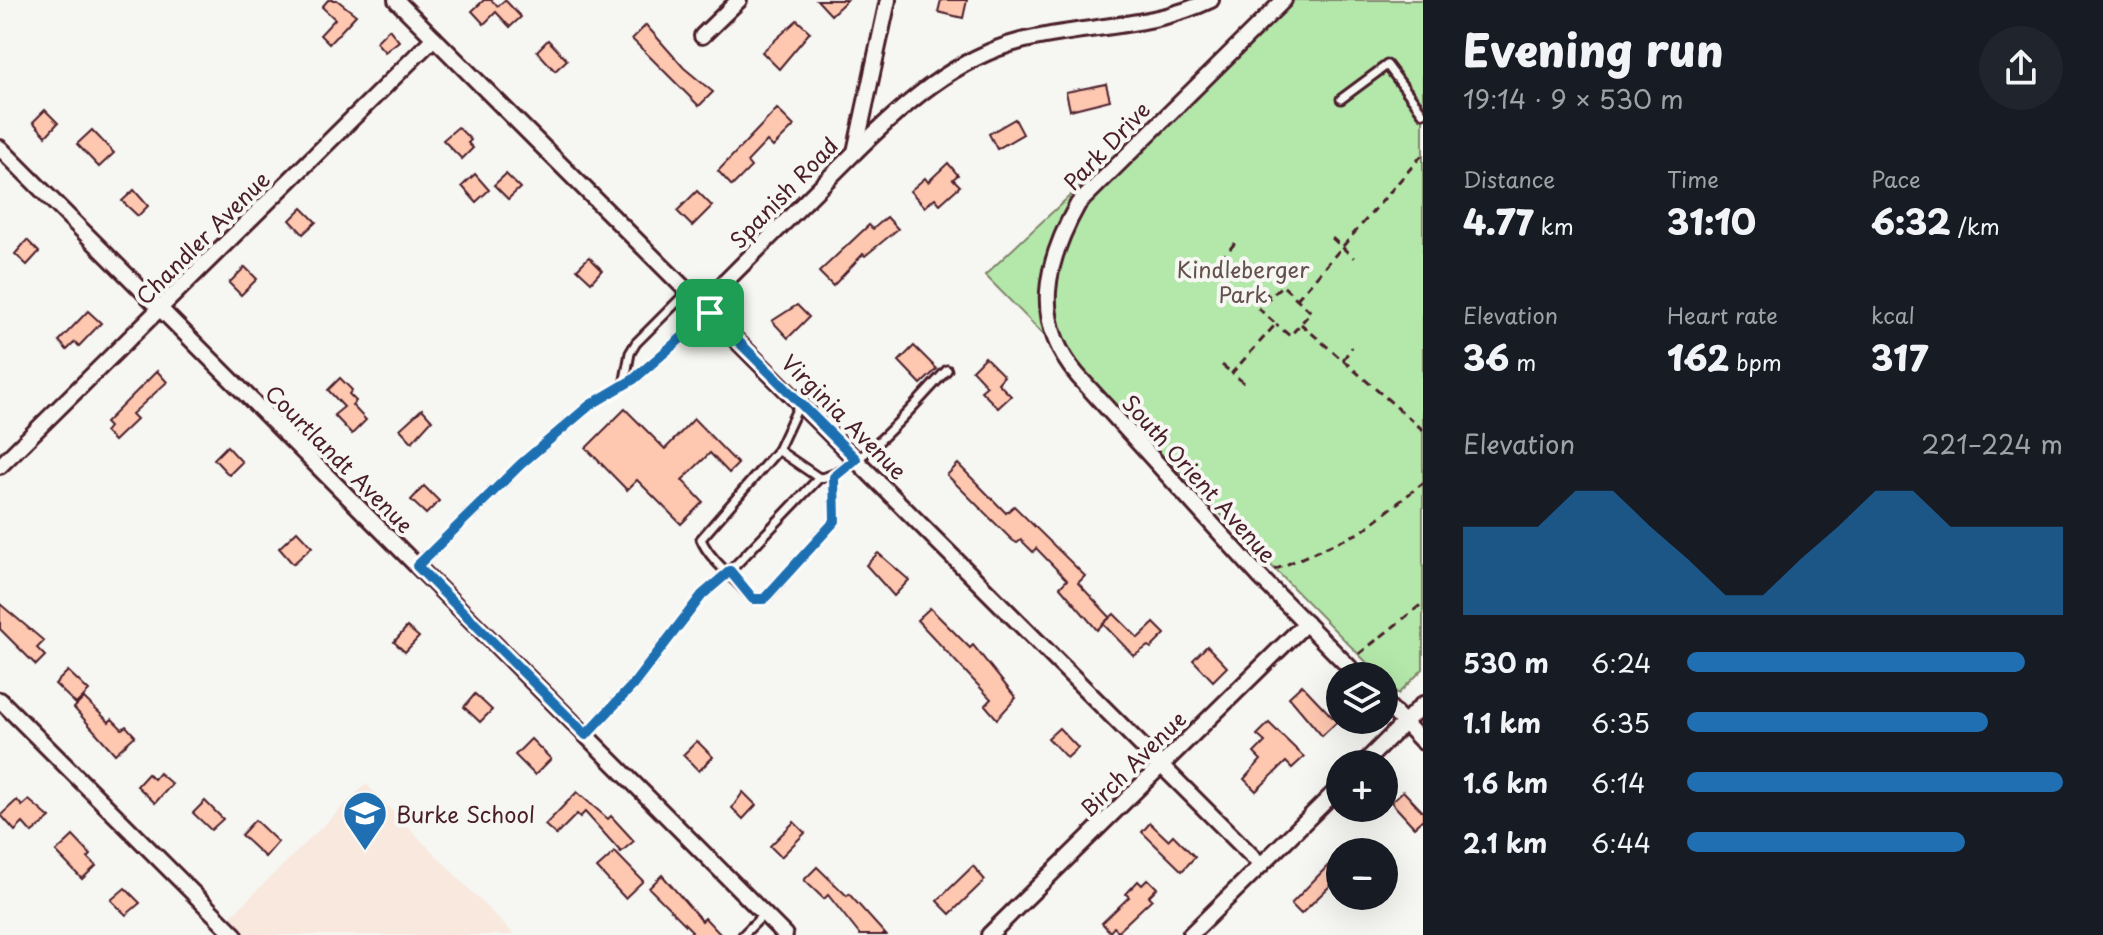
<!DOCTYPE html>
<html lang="en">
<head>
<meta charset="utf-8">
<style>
	:root { --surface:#171b24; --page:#20242c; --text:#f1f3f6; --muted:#9ea1a6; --accent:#1f6fb2 }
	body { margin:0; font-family:"Playpen Sans",sans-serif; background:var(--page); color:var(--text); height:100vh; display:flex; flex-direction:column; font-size:30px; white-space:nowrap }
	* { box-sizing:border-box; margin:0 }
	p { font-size:26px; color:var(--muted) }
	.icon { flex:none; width:44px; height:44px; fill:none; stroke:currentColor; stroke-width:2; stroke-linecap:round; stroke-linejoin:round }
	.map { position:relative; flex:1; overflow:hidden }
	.panel { display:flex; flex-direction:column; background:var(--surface); width:680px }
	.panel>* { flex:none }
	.fabs { position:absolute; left:1326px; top:662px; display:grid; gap:16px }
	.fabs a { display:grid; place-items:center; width:72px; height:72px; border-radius:50%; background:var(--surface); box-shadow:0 8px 32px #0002; font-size:40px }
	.pin { position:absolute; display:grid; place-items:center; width:68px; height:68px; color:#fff; margin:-34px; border-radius:16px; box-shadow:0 4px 12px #0006 }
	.round { display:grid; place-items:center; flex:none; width:84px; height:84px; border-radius:42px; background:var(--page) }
	.overview { display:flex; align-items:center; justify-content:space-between; height:136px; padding:0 40px }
	h1 { font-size:44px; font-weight:800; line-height:60px }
	.figures { display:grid; grid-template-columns:repeat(3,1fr); gap:12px; height:136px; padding:8px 40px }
	.figures div { display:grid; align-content:center }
	.figures b { font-size:34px; font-weight:800 }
	.figures small { font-size:22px; font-weight:400 }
	.figures p { font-size:22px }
	.chart { height:224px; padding:16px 40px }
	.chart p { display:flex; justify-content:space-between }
	.chart svg { width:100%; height:144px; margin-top:8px; fill:var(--accent); opacity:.7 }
	ul { padding:0 40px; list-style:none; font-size:26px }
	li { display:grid; grid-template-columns:128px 96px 1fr; align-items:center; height:60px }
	li i { height:20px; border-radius:10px; background:var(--accent) }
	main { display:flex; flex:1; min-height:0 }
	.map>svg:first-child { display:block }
	.built { fill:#f8e8de }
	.green { fill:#b4e8aa; stroke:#7f846a; stroke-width:2 }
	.building { fill:#fec7b0; stroke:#4a1f2b; stroke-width:2 }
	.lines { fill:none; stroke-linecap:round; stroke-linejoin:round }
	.service-casing { stroke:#4a1f2b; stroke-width:13 }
	.minor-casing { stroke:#4a1f2b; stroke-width:20 }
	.path { stroke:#4a1f2b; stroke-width:3; stroke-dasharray:8 6; stroke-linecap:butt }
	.service { stroke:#f6f6f2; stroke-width:7 }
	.minor { stroke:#f6f6f2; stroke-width:14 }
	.route-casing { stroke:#fff; stroke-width:16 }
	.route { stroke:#1f6fb2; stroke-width:10 }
	.labels { text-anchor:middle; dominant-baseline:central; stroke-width:8; stroke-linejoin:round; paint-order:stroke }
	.street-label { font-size:22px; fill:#4a1f2b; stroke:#f6f6f2 }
	.park-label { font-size:22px; fill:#64514b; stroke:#f6f6f2 }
	.poi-label { font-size:22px; fill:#4a1f2b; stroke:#f6f6f2; text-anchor:start }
</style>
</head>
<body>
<main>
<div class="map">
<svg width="1423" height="935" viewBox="0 0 1423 935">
	<rect width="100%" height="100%" fill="#f6f6f2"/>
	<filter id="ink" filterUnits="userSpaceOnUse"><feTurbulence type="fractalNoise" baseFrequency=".0125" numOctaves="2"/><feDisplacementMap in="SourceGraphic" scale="16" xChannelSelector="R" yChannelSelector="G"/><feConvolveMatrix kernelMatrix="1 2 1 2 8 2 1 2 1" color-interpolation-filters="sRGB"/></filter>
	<g filter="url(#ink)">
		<polygon class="built" points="366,784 514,935 244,935 228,919"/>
		<polygon class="green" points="1280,0 1423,0 1423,669 1398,694 1384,676 1380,676 985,275"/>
		<g class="building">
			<polygon points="328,0 337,0 356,15 329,44 320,35 335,19 322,7"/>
			<polygon points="484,0 491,0 498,6 505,0 521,17 510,27 496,12 484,24 472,11"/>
			<polygon points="817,0 847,0 831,15"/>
			<polygon points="941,0 967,0 963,18 938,12"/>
			<polygon points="797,20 810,32 779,69 762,52"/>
			<polygon points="646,25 684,68 713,92 699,106 632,39"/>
			<polygon points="389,29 399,41 385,52 376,42"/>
			<polygon points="548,40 567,60 555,71 537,51"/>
			<polygon points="1106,84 1110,100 1070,110 1066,92"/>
			<polygon points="777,109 794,126 773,147 767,141 747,162 751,167 732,186 718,171"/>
			<polygon points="45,110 58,123 46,136 33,122"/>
			<polygon points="1015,119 1023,134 997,149 989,134"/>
			<polygon points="458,127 471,140 468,143 473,148 462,159 443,140"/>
			<polygon points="92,130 114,153 99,167 77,144"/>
			<polygon points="948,163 958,175 953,179 960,186 940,204 935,198 925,207 910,191 925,178 928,182"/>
			<polygon points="475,174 489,190 476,202 462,186"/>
			<polygon points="506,174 520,188 508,199 494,185"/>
			<polygon points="134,190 148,206 138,216 122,201"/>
			<polygon points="697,191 712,206 692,226 677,211"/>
			<polygon points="302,208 316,222 303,234 290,220"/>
			<polygon points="887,217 898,229 865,256 863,254 833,286 819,272 869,225 873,229"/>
			<polygon points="27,240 39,252 27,265 15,254"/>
			<polygon points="589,257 602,270 591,282 577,269"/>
			<polygon points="245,267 257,279 241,295 229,283"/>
			<polygon points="797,305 809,317 788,338 772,321"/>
			<polygon points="88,311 101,323 79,346 75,342 67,350 59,341"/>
			<polygon points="914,346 937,369 921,384 899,361"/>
			<polygon points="985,357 1004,376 998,383 1011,396 998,408 981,391 987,386 972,370"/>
			<polygon points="157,371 167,382 132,414 137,419 114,441 105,432 109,427 105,423"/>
			<polygon points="340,378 352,390 349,394 356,401 352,405 366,420 352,434 334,415 344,407 328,390"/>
			<polygon points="422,409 432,420 412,442 400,429"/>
			<polygon points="625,409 665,449 694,419 738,464 729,473 710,453 682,480 703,502 681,524 637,480 627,490 586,448"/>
			<polygon points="227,446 242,462 229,475 214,459"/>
			<polygon points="958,464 1006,513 1014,506 1085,576 1078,583 1110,617 1097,630 1060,587 1067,580 1036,548 1033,552 1021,540 1017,543 1012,540 947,475"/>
			<polygon points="424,486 439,501 426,514 411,500"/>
			<polygon points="297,531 312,547 293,564 279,548"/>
			<polygon points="878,553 909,580 894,596 866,565"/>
			<polygon points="0,604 44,641 37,648 45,656 36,665 0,629"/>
			<polygon points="930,608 970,648 973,645 1016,698 997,719 985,705 991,699 917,620"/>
			<polygon points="1114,614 1138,638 1154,623 1165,634 1151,648 1148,646 1134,656 1103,624"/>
			<polygon points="407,627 419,637 405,652 394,642"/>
			<polygon points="1207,646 1227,667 1213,681 1193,660"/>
			<polygon points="68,671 89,691 76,704 55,684"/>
			<polygon points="1302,685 1337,722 1322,736 1289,697"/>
			<polygon points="475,694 492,710 480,722 464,707"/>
			<polygon points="84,698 109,722 112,719 122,729 126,726 135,736 115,754 74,708"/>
			<polygon points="1269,723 1304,757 1292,768 1286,762 1256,791 1244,779 1261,760 1254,753 1265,742 1257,735"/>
			<polygon points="1059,728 1078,748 1067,758 1048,738"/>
			<polygon points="531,739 551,759 535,775 515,755"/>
			<polygon points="697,741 713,757 699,771 683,755"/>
			<polygon points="159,773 172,784 155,803 137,786 148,774 154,779"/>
			<polygon points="1403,791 1423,812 1423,819 1414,827 1391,802"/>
			<polygon points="577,792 608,819 611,816 634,841 621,852 585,812 580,817 577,814 556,835 545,825"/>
			<polygon points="743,792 756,805 743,819 732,808"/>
			<polygon points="17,800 22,806 29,800 50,818 32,833 23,823 15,831 1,815"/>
			<polygon points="205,801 223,819 211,830 193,813"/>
			<polygon points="255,820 278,842 265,857 241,835"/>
			<polygon points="794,822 805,833 781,857 770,846"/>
			<polygon points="1150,823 1168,840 1173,835 1195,857 1182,871 1142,832"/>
			<polygon points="73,836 91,855 88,858 96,866 82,879 56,852"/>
			<polygon points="615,852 643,881 625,898 597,868"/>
			<polygon points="1340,853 1340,893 1332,884 1301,914 1291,904"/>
			<polygon points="973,866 985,880 950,914 937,901"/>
			<polygon points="817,867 847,896 849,894 886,935 860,935 828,895 824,899 804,880"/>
			<polygon points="662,875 702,921 705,918 721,935 688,935 692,931 649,888"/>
			<polygon points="1148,879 1157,888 1149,896 1152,899 1118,931 1114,927 1110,932 1102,923 1129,897 1126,894 1138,881 1142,885"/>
			<polygon points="125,888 140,903 126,915 111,900"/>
		</g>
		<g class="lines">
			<g class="service-casing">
				<g id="service">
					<polyline points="1341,99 1387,65 1423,113"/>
					<polyline points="624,385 630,353 636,343 688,291"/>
					<polyline points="778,450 799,405"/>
					<path d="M819,478l-41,-28 -77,89c9,22 35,40 52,60h11l71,-78 -1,-44"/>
					<polyline points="417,566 521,464 590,405 634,379 710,313"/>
					<path d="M586,735l47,-50 69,-90 28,-24 89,-93c38,-3 100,-79 128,-108"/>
					<polyline points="743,935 764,914"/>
				</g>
			</g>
			<g class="minor-casing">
				<g id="minor">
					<polyline points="396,0 1261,865"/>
					<path d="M1284,0l-206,204c-33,59 -47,117 0,172l182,201 98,99"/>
					<polyline points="702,36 739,0"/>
					<polyline points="0,148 785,935"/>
					<path d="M855,152c47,-46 100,-94 166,-111 64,-16 129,-12 190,-41"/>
					<polyline points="702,305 855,152 888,0"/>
					<polyline points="0,466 434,38"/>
					<polyline points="0,700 235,935"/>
					<polyline points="1384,702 1423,742"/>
					<polyline points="1363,764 1423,704"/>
					<polyline points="989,935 1306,623"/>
					<polyline points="1190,935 1340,787"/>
				</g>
			</g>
			<g class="path">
				<polyline points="1332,238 1354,258"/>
				<polyline points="1235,243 1224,256 1270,297"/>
				<polyline points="1213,267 1224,256"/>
				<polyline points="1297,299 1423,154"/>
				<polyline points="1301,324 1423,430"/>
				<polyline points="1343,360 1352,347"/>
				<polyline points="1222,365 1232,373"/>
				<polyline points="1244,383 1232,373 1276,324 1259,309 1282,285 1311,312 1290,336 1276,324"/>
				<polyline points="1274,570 1361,532 1423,483"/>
				<polyline points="1359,654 1423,603"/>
			</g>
			<use href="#service" class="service"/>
			<use href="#minor" class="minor"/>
		</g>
	</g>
	<g class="lines" filter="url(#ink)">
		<g class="route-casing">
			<polygon id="route" points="710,313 856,459 834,477 835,521 764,599 753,599 730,571 702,595 633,685 586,735 417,566 521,464 590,405 634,379"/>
		</g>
		<use href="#route" class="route"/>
	</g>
	<defs>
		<g id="school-pin" transform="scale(2.3)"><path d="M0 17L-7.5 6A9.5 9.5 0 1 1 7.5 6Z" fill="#1f6fb2" stroke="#f6f6f2"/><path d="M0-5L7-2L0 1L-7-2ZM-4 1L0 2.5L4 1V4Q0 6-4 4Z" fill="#fff"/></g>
	</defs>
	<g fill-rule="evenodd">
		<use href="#school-pin" x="365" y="813"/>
	</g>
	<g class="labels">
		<g class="street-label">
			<text transform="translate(1106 145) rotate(-46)">Park Drive</text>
			<text transform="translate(783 192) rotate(-46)">Spanish Road</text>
			<text transform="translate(202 237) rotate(-45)">Chandler Avenue</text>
			<text transform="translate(845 416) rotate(45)">Virginia Avenue</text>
			<text transform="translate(340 458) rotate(45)">Courtlandt Avenue</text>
			<text transform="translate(1200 478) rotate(48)">South Orient Avenue</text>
			<text transform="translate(1132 763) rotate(-45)">Birch Avenue</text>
		</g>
		<g class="park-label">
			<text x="1243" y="268">Kindleberger<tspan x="1243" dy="25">Park</tspan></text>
		</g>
		<g class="poi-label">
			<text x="396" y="813">Burke School</text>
		</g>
	</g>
</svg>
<div class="fabs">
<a><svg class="icon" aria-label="layers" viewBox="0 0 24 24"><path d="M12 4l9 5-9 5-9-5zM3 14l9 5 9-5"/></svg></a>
<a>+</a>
<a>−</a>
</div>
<div class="pin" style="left:710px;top:313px;background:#1e9e55"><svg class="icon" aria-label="arrive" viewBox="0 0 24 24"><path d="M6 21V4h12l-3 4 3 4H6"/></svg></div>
</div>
<section class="panel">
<div class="overview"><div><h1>Evening run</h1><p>19:14 · 9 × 530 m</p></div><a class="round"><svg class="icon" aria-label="share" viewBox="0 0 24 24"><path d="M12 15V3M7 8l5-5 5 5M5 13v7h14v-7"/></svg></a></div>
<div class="figures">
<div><p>Distance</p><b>4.77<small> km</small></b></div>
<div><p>Time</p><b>31:10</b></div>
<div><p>Pace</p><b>6:32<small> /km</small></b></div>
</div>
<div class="figures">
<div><p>Elevation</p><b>36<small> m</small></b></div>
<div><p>Heart rate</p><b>162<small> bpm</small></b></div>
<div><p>kcal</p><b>317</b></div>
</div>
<div class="chart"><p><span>Elevation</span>221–224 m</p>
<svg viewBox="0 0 160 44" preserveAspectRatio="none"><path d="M0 44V17L10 17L20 17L30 6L40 6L50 17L60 27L70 38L80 38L90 27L100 17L110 6L120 6L130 17L140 17L150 17L160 17V44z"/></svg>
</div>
<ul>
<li><b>530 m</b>6:24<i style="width:90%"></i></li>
<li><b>1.1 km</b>6:35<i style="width:80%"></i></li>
<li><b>1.6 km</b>6:14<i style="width:100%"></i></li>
<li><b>2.1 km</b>6:44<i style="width:74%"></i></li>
</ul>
</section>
</main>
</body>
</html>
